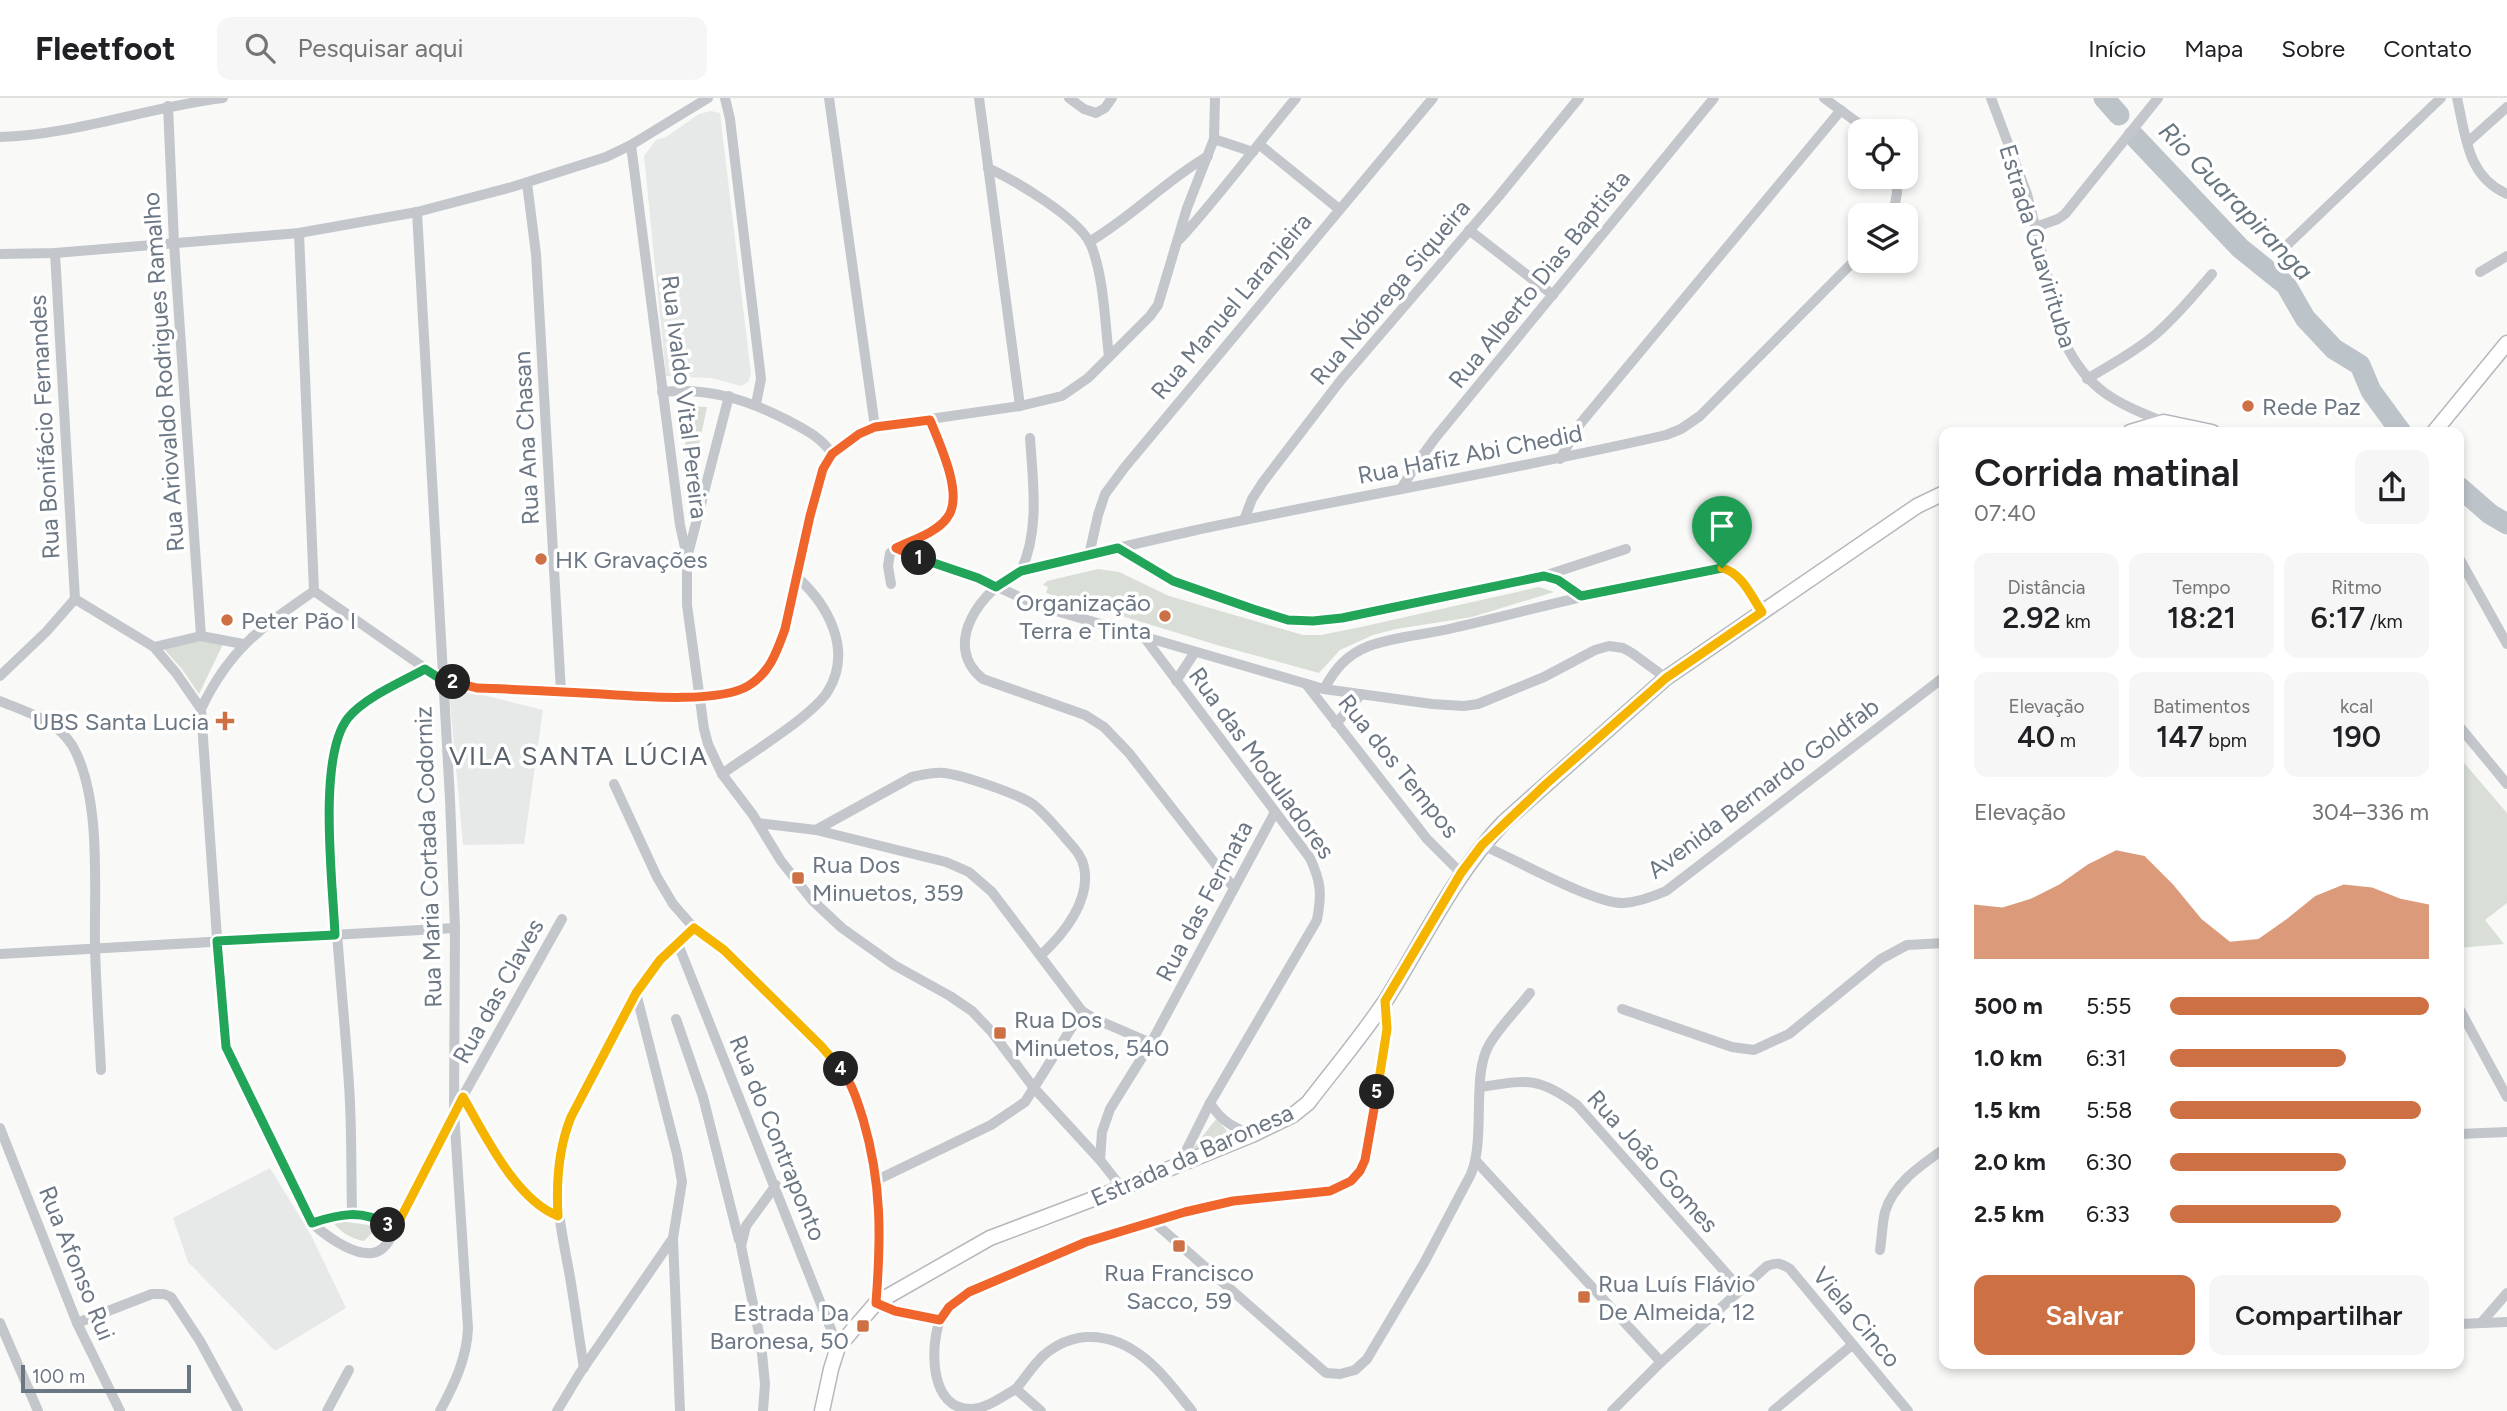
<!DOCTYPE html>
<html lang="pt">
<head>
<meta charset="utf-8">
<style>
	:root { --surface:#fff; --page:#f6f6f6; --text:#202124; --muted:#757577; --line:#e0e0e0; --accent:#cd7144 }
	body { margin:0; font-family:Figtree,sans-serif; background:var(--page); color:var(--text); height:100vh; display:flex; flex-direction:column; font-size:26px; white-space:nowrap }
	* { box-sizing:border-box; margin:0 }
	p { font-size:23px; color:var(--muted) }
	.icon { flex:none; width:38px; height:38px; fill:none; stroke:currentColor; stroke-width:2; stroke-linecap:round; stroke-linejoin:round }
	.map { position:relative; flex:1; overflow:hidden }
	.panel { position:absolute; left:1939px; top:329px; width:525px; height:942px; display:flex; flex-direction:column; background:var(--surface); border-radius:14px; box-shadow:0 4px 10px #0003 }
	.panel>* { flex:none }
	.tools { position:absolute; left:1848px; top:21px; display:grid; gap:14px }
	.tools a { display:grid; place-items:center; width:70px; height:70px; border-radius:14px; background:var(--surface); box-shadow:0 4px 10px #0003; font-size:35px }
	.scale { position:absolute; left:21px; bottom:18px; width:170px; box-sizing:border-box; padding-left:7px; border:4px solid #6c7784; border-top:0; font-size:19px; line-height:24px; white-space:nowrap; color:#6c7784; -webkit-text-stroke:5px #fff; paint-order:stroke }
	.pin { position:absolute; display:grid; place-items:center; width:60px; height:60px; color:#fff; margin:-72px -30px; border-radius:50% 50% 50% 0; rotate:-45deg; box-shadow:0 0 7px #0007 }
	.pin .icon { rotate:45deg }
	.km { position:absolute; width:35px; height:35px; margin:-18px; border-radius:50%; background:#222; color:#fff; font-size:19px; line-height:35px; text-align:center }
	.round { display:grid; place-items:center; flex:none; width:74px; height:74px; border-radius:14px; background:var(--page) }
	.summary { display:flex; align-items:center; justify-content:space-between; height:119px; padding:0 35px }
	h1 { font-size:38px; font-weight:600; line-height:52px }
	.metrics { display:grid; grid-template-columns:repeat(3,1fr); gap:10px; height:119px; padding:7px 35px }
	.metrics div { display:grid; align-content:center; border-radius:14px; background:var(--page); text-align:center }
	.metrics b { font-size:30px; font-weight:600 }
	.metrics small { font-size:19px; font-weight:400 }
	.metrics p { font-size:19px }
	.chart { height:196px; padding:14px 35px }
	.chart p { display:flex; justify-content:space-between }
	.chart svg { width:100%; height:126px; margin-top:7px; fill:var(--accent); opacity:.7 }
	.button { display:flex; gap:14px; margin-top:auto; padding:14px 35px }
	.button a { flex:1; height:80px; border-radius:14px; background:var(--accent); color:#fff; font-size:28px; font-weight:600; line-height:80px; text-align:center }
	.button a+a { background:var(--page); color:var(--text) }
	ul { padding:0 35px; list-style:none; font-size:23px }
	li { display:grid; grid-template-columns:112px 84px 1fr; align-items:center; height:52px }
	li i { height:18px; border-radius:9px; background:var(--accent) }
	header { display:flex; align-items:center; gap:42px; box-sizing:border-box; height:98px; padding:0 35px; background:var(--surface); border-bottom:2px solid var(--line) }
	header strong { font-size:33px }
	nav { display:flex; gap:38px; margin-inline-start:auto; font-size:24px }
	.search { width:490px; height:63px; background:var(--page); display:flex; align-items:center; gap:18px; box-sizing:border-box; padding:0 24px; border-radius:14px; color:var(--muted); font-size:26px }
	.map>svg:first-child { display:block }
	.built { fill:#e7e8e8 }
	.green { fill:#d9ded7 }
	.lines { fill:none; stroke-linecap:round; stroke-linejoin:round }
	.river { stroke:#bcc3c9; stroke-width:21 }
	.major-casing { stroke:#b5b8bc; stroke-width:17 }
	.minor { stroke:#c3c6ca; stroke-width:10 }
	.major { stroke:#fff; stroke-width:14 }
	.split-1-casing { stroke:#fff; stroke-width:14 }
	.split-2-casing { stroke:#fff; stroke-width:14 }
	.split-3-casing { stroke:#fff; stroke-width:14 }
	.split-4-casing { stroke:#fff; stroke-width:14 }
	.split-5-casing { stroke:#fff; stroke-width:14 }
	.split-6-casing { stroke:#fff; stroke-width:14 }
	.split-1 { stroke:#22a559; stroke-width:9 }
	.split-2 { stroke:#f0652b; stroke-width:9 }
	.split-3 { stroke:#22a559; stroke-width:9 }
	.split-4 { stroke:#f5b400; stroke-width:9 }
	.split-5 { stroke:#f0652b; stroke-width:9 }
	.split-6 { stroke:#f5b400; stroke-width:9 }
	.poi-dot { fill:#cd7144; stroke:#fff; stroke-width:2.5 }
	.labels { text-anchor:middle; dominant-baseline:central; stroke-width:7; stroke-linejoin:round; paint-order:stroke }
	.street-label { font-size:24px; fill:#6c7784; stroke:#fff }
	.poi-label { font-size:24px; fill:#6c7784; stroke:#fff; text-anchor:start }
	.water-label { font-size:26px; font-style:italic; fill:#68777f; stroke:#fff }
	.neighbourhood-label { font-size:26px; letter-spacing:2px; fill:#59616b; stroke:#fff }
</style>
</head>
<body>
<header>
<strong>Fleetfoot</strong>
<div class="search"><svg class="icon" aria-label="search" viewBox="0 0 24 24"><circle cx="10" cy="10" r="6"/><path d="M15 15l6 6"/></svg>Pesquisar aqui</div>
<nav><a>Início</a><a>Mapa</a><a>Sobre</a><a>Contato</a></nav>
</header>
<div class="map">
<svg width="2507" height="1313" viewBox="0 0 2507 1313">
	<rect width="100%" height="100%" fill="#f9f9f8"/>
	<g class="built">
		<polygon points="711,13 720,15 751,276 748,284 741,288 711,280 666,278 644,58 656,42 666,39 699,16"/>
		<polygon points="464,592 543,612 524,746 463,747 449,593"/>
		<polygon points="270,1070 311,1137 346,1210 275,1253 188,1164 173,1120"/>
	</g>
	<g class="green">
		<polygon points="681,308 707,309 690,389"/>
		<polygon points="1098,471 1119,474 1169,498 1303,537 1321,537 1361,529 1539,489 1554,494 1472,519 1396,531 1373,537 1340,552 1319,575 1217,547 1046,495 1048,489 1043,487 1047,483"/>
		<polygon points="196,542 224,544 199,596 182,571 164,551"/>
		<polygon points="2459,659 2507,715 2507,805 2485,822 2504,846 2459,850"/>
		<polygon points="1217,1020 1231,1039 1190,1054"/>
		<path d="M331,1122l38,5 5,6 -10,10c-15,-3 -23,-9 -33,-21z"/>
	</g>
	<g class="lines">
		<g class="river">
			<polyline points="2104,0 2119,17"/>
			<polyline points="2134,38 2240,150 2286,187 2305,220 2334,251 2360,267 2371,293 2401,334"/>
			<polyline points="2459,389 2490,416 2507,426"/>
		</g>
		<g class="major-casing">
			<g id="major">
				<polyline points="2130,334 2164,324 2212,334"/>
				<polyline points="2434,334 2507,245"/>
				<path d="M822,1313l9,-42 7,-22 38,-44 114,-65 132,-50 130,-53 41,-20 15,-12c26,-34 54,-67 78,-103 38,-60 68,-126 118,-178l162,-144 251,-172 27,-13"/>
			</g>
		</g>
		<g class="minor">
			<polyline points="725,0 730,21 761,281 756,306"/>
			<polyline points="829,0 875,329"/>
			<polyline points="979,0 1020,308"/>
			<polyline points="1069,0 1084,11 1096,15 1105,10 1112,0"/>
			<polyline points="1824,0 1869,33"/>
			<path d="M1991,0l36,96 37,147c24,50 51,61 100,81"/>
			<path d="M2457,0c9,39 10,78 50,96"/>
			<polyline points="168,8 174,145 201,538"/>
			<path d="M0,39c74,-2 148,-30 223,-39"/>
			<polyline points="1214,41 1253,54"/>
			<polyline points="2468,44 2507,9"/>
			<polyline points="631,47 680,427 687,459 687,507 704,631 708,646 722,676 753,717 781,763 812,802 842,830 894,867 950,898 972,913 991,933 1034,990 1100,1062 1122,1090"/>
			<polyline points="1260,47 1339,111"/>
			<path d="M988,70c28,13 91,50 103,77 13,32 14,78 18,112"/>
			<polyline points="527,85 536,156 561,594"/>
			<path d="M417,114l33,587 5,129 -1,184 14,216c-1,30 -14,57 -28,83"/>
			<polyline points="1893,117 1897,95 1896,79"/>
			<polyline points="2036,129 2058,121 2065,116 2158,0"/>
			<polyline points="1469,132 1553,197"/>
			<polyline points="299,135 314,493"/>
			<path d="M1180,141c41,-45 77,-94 116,-141"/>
			<path d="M1089,144c43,-25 76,-61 119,-86"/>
			<polyline points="2283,151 2441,0"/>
			<polyline points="55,155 75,501"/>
			<polyline points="0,156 55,155 299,135 417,114 512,89 606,59 631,47 708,0"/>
			<polyline points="2480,174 2507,158"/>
			<path d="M2087,281c23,-14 48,-27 69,-45 21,-18 38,-39 56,-60"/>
			<path d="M662,294c47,-5 86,8 127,29 17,9 33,17 43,33"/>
			<polyline points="1560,361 1580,326 1841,12"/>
			<polyline points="1401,391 1419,362 1436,339 1714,0"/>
			<polyline points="1244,422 1252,401 1263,384 1341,282 1499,98 1579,0"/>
			<polyline points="1118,450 1173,483 1253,511 1288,521 1313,523 1342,520 1544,478 1626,451"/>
			<polyline points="896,451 978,480 1039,508 1324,591 1432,606 1464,608 1478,606 1544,579 1595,552 1609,548 1623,550 1632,555 1666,580"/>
			<polyline points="688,456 729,298"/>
			<polyline points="1089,457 1098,417 1105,396 1125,369 1433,0"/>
			<polyline points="2459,460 2507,546"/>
			<path d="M1021,473c19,-41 12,-89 9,-133"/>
			<polyline points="1544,478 1558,482 1581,497"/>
			<path d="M891,486l-3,-18 2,-13c17,-12 37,-17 53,-30 25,-22 -4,-78 -13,-103"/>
			<polyline points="314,493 442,582 477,590 636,598 700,598 739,593 759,580 766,572 773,561 785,531 810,417 823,371 832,356 847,344 859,336 875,329 1020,308 1062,298 1088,280 1150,218 1158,207 1187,110 1214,41 1215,0"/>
			<path d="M314,493c-53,37 -84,57 -113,118l23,329 5,18 83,167c34,-11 51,-14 83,6l59,-117 108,-193"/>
			<polyline points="75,501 154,549 176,575 201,611"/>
			<path d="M1144,539l166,221c11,24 12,35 7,62l-107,183c11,18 23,24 42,32"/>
			<polyline points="154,549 201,538 243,546"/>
			<polyline points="0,578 46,534 75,501"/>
			<polyline points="1176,583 1195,554"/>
			<polyline points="1306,586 1427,741 1461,775"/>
			<path d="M1324,591c11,-20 22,-34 45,-43 27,-10 56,-11 84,-18 69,-16 138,-35 208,-48 16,-3 55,-16 69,-10 14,6 24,30 32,42"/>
			<path d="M0,603c26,11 56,19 72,44 30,51 22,143 23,201 1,41 4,83 6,124"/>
			<polyline points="1336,626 1361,596"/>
			<polyline points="2459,628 2507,686"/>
			<path d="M722,676c26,-19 91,-58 106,-83 25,-41 0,-86 -31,-114"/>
			<polyline points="614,686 657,779 673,806 694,830 724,852 742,869 821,948 845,976 858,1004 877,1082 879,1157 876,1205 895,1213 940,1222 949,1209 969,1194 1086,1145 1185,1114 1233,1103 1330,1093 1351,1083 1360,1073 1370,1043 1387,931 1385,903"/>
			<polyline points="758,725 816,732 946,764 969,774 992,794 1082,913 1095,921 1151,945"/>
			<path d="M816,732l96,-53c10,-2 21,-5 32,-4 18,2 75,21 90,32 12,10 23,23 33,35 7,8 15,16 17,27 7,33 -20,67 -43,88"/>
			<path d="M1482,747c31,13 114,60 142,58 15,-1 28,-6 42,-12l278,-214"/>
			<path d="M1234,790l-105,-135 -25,-26 -19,-12 -102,-36c-43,-34 -1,-91 38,-108 16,-6 35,-8 52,-12 39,-10 79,-19 119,-28 157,-34 317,-60 474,-96l15,-6 19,-13 160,-161"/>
			<polyline points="678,846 838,1249"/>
			<polyline points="0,856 455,830"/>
			<polyline points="636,895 677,1056 682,1084 673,1140 680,1313"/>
			<polyline points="2459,910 2507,999"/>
			<polyline points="1622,911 1732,949 1754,952 1789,936 1881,861 1907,847 1944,845"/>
			<polyline points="676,921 703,999 739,1142"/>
			<path d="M1481,989c45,-7 57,-11 96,18l164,185"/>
			<path d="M463,999c22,38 53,103 95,119"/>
			<polyline points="0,1030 77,1225 120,1313"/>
			<polyline points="2459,1036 2507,1034"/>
			<polyline points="1100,1062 1102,1034 1110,1011 1151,945 1275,714"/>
			<polyline points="1476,1063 1661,1264"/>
			<polyline points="1179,1067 1210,1005"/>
			<polyline points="877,1082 991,1027 1025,1004 1082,913"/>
			<path d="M352,1114c-1,-42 0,-85 -3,-127 -5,-78 -14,-155 -17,-234 -2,-36 -8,-81 6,-115 15,-35 56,-49 87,-67"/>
			<path d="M312,1125c14,13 52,42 71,25 6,-5 9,-12 12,-19"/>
			<path d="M1155,1125l171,150 14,1 15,-4 12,-11 57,-96 47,-89c15,-36 0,-98 18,-129 11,-19 28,-35 41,-52"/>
			<path d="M1880,1152c2,-12 2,-26 5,-38 8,-28 36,-47 59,-63"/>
			<path d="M940,1222c-10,27 -11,90 32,89 16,-1 31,-13 44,-20l25,22"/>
			<polyline points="0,1225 38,1313"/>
			<polyline points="77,1225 152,1196 164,1196 171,1199 200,1243 238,1313"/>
			<polyline points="2481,1225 2507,1195"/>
			<polyline points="2459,1226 2507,1224"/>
			<path d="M584,1270c-5,-30 -9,-61 -14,-91 -11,-60 -22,-100 1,-160l76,-140 13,-17 34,-32"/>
			<path d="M1016,1291c9,-11 17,-24 28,-34 13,-11 26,-17 43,-18 48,-2 78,40 105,74"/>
			<polyline points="327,1313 349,1272"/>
			<polyline points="557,1313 580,1275 673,1140"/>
			<polyline points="763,1313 765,1286 761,1245 741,1148 746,1128 776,1087"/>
			<path d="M1612,1313l49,-49 106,-96c10,-4 14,-3 23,3l118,142"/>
			<polyline points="1773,1313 1852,1247"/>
		</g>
		<use href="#major" class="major"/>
	</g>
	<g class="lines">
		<g class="split-1-casing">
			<polyline id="split-1" points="919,460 978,480 996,489 1021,473 1118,450 1173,483 1253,511 1288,522 1313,523 1342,520 1544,478 1558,482 1581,498 1722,470"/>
		</g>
		<g class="split-2-casing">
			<path id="split-2" d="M453,584l24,6c36,1 71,3 107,5 39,2 132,12 164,-7 22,-13 29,-35 37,-57l25,-113 13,-47 9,-15 27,-20 16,-7 55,-7c9,23 35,76 17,98 -11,15 -35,22 -51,30l23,10"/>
		</g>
		<g class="split-3-casing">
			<path id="split-3" d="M388,1127c-26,-16 -49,-11 -76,-2l-86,-176 -9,-106 118,-6c-2,-51 -18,-178 13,-217 17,-21 54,-36 77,-49l17,11 11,2"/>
		</g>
		<g class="split-4-casing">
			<path id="split-4" d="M388,1127l7,4 68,-132c22,38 53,103 95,119 -2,-34 0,-67 13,-99l65,-124 24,-33 34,-32 30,22 97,96 20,23"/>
		</g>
		<g class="split-5-casing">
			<path id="split-5" d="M841,971c11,14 17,34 22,50 19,65 18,118 13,184l19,8 45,9 9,-13 20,-15 117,-50 99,-30 48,-11 97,-10 21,-10 9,-10 5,-11 12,-68"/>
		</g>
		<g class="split-6-casing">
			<path id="split-6" d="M1377,994l10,-63 -2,-28 76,-128 21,-28 64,-61 120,-106 96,-66c-11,-16 -20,-39 -40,-44"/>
		</g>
		<use href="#split-1" class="split-1"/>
		<use href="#split-2" class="split-2"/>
		<use href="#split-3" class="split-3"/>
		<use href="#split-4" class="split-4"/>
		<use href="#split-5" class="split-5"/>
		<use href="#split-6" class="split-6"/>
	</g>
	<g class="poi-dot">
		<circle cx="2248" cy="308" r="7"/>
		<circle cx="541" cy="461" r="7"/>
		<circle cx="1165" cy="518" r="7"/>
		<circle cx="227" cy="522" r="7"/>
		<path d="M221.5 612.5h7v7h7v7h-7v7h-7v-7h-7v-7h7z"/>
		<rect x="791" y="773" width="14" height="14" rx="3.5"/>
		<rect x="993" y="928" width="14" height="14" rx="3.5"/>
		<rect x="1172" y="1141" width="14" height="14" rx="3.5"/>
		<rect x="1577" y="1192" width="14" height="14" rx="3.5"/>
		<rect x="856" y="1221" width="14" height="14" rx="3.5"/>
	</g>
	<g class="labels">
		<g class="street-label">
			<text transform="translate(2038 148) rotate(73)">Estrada Guavirituba</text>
			<text transform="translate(1539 181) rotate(-51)">Rua Alberto Dias Baptista</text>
			<text transform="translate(1390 194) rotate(-50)">Rua Nóbrega Siqueira</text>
			<text transform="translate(1231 208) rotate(-50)">Rua Manuel Laranjeira</text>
			<text transform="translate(163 274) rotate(-94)">Rua Ariovaldo Rodrigues Ramalho</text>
			<text transform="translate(685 299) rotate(83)">Rua Ivaldo Vital Pereira</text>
			<text transform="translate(44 329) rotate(-93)">Rua Bonifácio Fernandes</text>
			<text transform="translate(526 340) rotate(-93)">Rua Ana Chasan</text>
			<text transform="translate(1470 356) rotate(-11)">Rua Hafiz Abi Chedid</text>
			<text transform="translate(1262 665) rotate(54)">Rua das Moduladores</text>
			<text transform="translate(1399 668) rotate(51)">Rua dos Tempos</text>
			<text transform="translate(1763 690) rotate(-37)">Avenida Bernardo Goldfab</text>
			<text transform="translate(428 759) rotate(-92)">Rua Maria Cortada Codorniz</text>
			<text transform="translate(1204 803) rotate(-62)">Rua das Fermata</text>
			<text transform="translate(498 893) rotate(-61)">Rua das Claves</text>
			<text transform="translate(778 1040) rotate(68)">Rua do Contraponto</text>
			<text transform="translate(1192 1057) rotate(-24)">Estrada da Baronesa</text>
			<text transform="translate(1653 1063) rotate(48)">Rua João Gomes</text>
			<text transform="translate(77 1165) rotate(68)">Rua Afonso Rui</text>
			<text transform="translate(1857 1219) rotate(50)">Viela Cinco</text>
		</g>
		<g class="poi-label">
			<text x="2262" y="308">Rede Paz</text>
			<text x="555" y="461">HK Gravações</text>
			<text x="1151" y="504" text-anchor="end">Organização<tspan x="1151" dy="28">Terra e Tinta</tspan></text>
			<text x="241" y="522">Peter Pão I</text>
			<text x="209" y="623" text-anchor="end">UBS Santa Lucia</text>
			<text x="812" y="766">Rua Dos<tspan x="812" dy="28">Minuetos, 359</tspan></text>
			<text x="1014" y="921">Rua Dos<tspan x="1014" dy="28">Minuetos, 540</tspan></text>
			<text x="1179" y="1174" text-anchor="middle">Rua Francisco<tspan x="1179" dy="28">Sacco, 59</tspan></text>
			<text x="1598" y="1185">Rua Luís Flávio<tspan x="1598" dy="28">De Almeida, 12</tspan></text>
			<text x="849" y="1214" text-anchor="end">Estrada Da<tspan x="849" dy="28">Baronesa, 50</tspan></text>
		</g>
		<g class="water-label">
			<text transform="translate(2236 103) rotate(46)">Rio Guarapiranga</text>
		</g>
		<g class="neighbourhood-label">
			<text x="579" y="658">VILA SANTA LÚCIA</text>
		</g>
	</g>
</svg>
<div class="tools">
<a><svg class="icon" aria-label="locate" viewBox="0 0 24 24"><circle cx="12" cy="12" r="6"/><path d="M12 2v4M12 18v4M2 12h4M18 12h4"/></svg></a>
<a><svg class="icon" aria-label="layers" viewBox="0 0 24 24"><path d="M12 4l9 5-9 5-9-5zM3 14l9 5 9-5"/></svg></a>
</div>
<div class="scale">100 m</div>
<div class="pin" style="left:1722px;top:470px;background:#1e9e55"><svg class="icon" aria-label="arrive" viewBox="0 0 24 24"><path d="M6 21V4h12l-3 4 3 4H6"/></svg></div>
<b class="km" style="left:919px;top:460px">1</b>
<b class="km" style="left:453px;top:584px">2</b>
<b class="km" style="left:388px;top:1127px">3</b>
<b class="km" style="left:841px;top:971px">4</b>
<b class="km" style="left:1377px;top:994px">5</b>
<section class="panel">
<div class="summary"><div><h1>Corrida matinal</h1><p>07:40</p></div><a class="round"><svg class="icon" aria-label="share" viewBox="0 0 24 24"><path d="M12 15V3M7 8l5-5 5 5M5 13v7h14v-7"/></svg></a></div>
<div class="metrics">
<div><p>Distância</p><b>2.92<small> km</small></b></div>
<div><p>Tempo</p><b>18:21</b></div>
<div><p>Ritmo</p><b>6:17<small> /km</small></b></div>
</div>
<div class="metrics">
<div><p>Elevação</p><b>40<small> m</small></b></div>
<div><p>Batimentos</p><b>147<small> bpm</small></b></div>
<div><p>kcal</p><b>190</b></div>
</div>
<div class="chart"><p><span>Elevação</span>304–336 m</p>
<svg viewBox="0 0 160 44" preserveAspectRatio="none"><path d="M0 44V25L10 26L20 23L30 18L40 11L50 6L60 8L70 18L80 30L90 38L100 37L110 30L120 22L130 18L140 19L150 23L160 25V44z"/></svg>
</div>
<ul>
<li><b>500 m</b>5:55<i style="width:100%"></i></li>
<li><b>1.0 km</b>6:31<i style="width:68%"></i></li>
<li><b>1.5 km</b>5:58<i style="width:97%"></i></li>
<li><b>2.0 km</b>6:30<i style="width:68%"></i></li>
<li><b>2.5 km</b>6:33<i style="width:66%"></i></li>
</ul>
<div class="button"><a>Salvar</a><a>Compartilhar</a></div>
</section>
</div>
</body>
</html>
